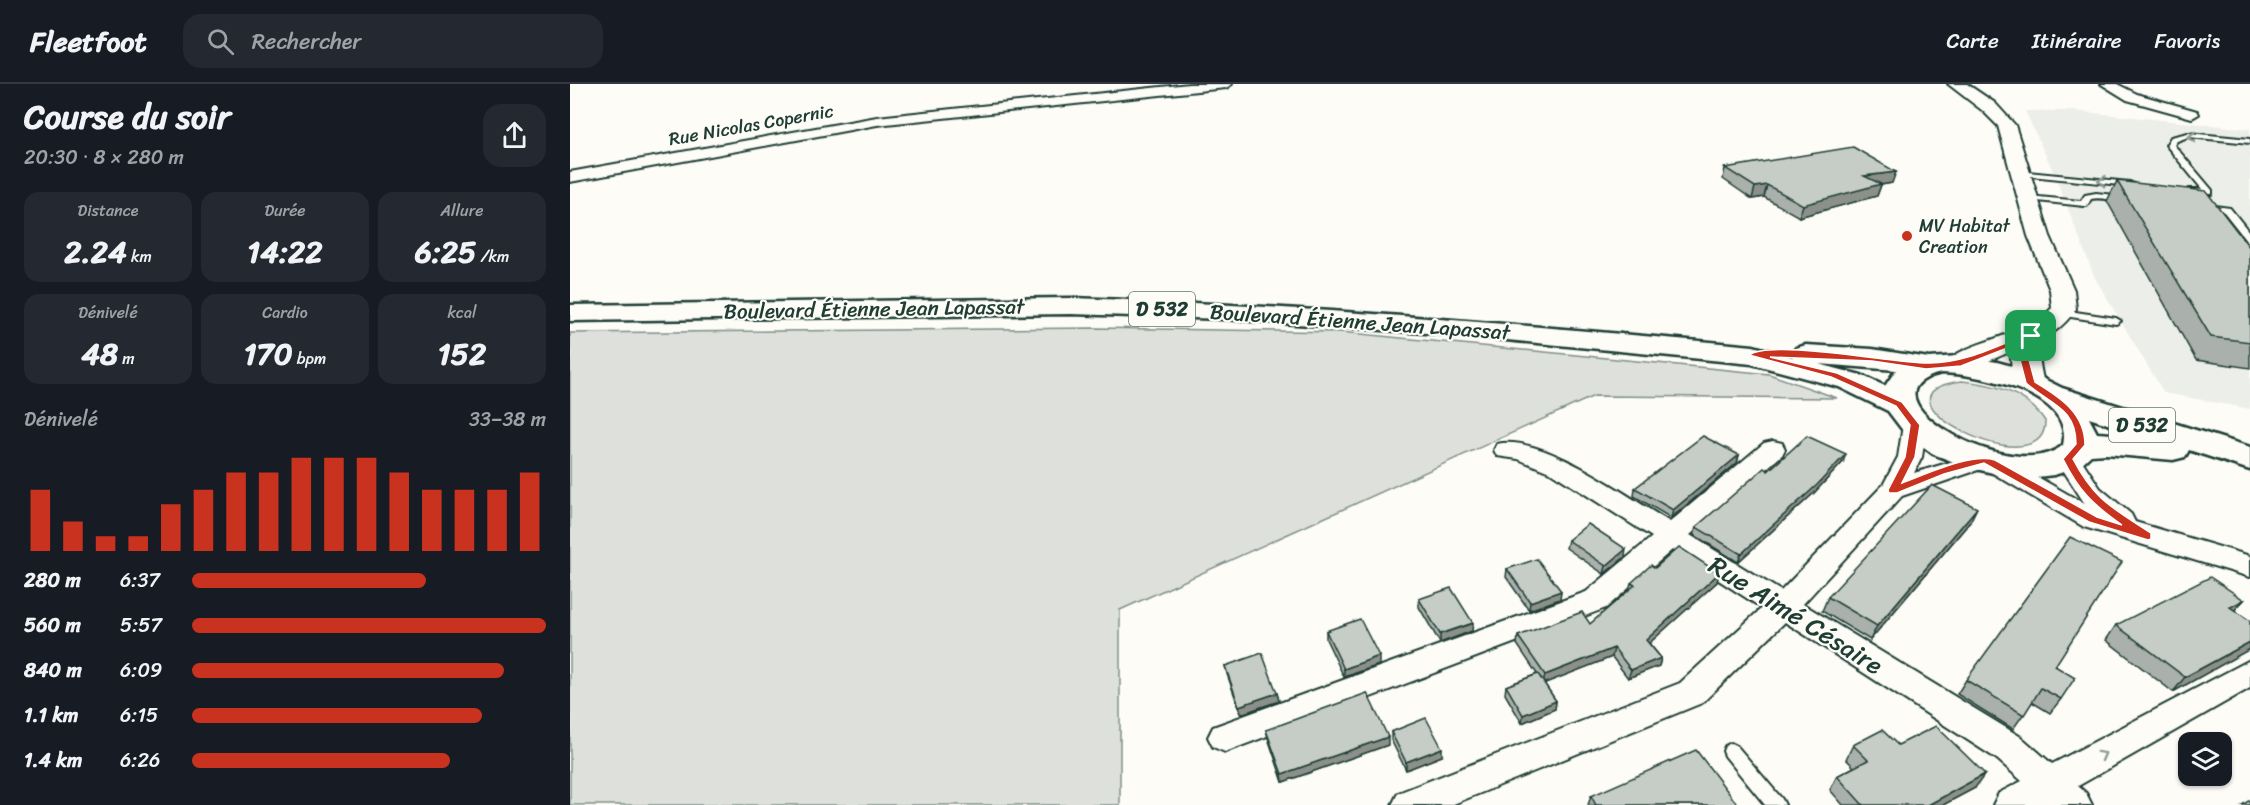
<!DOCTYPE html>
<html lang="fr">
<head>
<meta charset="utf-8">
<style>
	:root { --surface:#171b24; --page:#242831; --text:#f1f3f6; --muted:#9ea1a6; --line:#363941; --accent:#c8321e }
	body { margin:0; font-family:Sriracha,sans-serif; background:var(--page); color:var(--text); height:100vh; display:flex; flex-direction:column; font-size:22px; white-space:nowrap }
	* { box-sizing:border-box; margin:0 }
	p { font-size:20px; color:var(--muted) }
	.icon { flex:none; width:33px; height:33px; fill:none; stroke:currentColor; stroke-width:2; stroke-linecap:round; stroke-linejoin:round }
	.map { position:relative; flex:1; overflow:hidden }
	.details { display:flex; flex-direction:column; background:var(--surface); width:570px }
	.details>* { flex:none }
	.buttons { position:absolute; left:1608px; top:648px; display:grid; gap:12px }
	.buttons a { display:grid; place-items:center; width:54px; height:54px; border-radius:12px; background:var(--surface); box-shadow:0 2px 4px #0004; font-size:30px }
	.pin { position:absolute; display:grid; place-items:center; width:51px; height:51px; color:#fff; margin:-26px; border-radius:12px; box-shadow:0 3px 9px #0006 }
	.round { display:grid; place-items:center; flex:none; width:63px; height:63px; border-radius:18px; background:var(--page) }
	.summary { display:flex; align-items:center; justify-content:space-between; height:102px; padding:0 24px }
	h1 { font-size:33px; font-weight:700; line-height:45px }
	.figures { display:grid; grid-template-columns:repeat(3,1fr); gap:9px; height:102px; padding:6px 24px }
	.figures div { display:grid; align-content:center; border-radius:15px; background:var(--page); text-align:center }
	.figures b { font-size:30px; font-weight:700 }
	.figures small { font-size:16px; font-weight:400 }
	.figures p { font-size:16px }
	.chart { height:168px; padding:12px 24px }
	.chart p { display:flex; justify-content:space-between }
	.chart svg { width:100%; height:108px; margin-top:6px; stroke:var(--accent); stroke-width:6 }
	ul { padding:0 24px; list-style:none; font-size:20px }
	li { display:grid; grid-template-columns:96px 72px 1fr; align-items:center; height:45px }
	li i { height:15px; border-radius:8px; background:var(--accent) }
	header { display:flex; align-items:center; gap:36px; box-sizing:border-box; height:84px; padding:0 30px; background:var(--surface); border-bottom:2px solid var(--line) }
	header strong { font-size:28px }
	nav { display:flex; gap:33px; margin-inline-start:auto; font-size:21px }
	.search { width:420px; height:54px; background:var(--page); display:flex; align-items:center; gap:15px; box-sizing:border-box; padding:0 21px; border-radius:18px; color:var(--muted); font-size:22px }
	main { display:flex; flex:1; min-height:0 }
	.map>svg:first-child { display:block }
	.built { fill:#eceee9 }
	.green { fill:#dde0db; stroke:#7e8e88; stroke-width:1.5 }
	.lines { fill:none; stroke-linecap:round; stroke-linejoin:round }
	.service-casing { stroke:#1f3d34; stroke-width:4 }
	.minor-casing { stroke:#1f3d34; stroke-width:4 }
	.tertiary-casing { stroke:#1f3d34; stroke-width:4 }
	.primary-casing { stroke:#1f3d34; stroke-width:5 }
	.service { fill:#fdfcf7; fill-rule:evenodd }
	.minor { fill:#fdfcf7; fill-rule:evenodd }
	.tertiary { fill:#fdfcf7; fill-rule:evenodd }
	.primary { fill:#fdfcf7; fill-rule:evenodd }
	.wall { fill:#aab0ab; stroke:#1f3d34; stroke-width:1.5 }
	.shaded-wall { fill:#8b908b; stroke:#1f3d34; stroke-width:1.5 }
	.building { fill:#c6cdc7; stroke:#1f3d34; stroke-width:1.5 }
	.oneway { stroke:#8e9c96 }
	.route { fill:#c8321e; stroke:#fff; stroke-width:1.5; fill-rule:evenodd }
	.poi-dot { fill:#c8321e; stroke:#fdfcf7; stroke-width:2 }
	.labels { text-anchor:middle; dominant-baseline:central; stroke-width:4.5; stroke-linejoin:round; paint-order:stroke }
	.far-street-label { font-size:18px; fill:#1f3d34; stroke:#fdfcf7 }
	.far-poi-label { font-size:18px; fill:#1f3d34; stroke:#fdfcf7; text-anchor:start }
	.shield { fill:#fdfcf7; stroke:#62766e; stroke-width:1.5 }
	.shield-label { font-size:20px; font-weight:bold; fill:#1f3d34 }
	.street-label { font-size:21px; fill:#1f3d34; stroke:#fdfcf7 }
	.near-street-label { font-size:26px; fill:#1f3d34; stroke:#fdfcf7 }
</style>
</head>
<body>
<header>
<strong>Fleetfoot</strong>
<div class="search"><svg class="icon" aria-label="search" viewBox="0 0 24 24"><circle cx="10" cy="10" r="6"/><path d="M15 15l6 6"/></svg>Rechercher</div>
<nav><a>Carte</a><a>Itinéraire</a><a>Favoris</a></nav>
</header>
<main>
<section class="details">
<div class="summary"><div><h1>Course du soir</h1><p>20:30 · 8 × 280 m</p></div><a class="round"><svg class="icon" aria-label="share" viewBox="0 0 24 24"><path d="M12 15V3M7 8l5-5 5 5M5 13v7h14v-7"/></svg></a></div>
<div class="figures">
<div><p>Distance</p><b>2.24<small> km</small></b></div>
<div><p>Durée</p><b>14:22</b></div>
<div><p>Allure</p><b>6:25<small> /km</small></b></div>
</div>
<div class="figures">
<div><p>Dénivelé</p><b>48<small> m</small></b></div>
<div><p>Cardio</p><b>170<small> bpm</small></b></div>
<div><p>kcal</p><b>152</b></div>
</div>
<div class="chart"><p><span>Dénivelé</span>33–38 m</p>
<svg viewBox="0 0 160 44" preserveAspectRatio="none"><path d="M5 44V19M15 44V32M25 44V38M35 44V38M45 44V25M55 44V19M65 44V12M75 44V12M85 44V6M95 44V6M105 44V6M115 44V12M125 44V19M135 44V19M145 44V19M155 44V12"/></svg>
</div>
<ul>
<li><b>280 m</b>6:37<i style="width:66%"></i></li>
<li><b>560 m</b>5:57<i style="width:100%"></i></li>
<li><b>840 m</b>6:09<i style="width:88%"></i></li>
<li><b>1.1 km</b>6:15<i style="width:82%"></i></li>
<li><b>1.4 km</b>6:26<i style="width:73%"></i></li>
</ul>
</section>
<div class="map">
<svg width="1680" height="721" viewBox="0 0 1680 721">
	<rect width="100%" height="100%" fill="#fdfcf7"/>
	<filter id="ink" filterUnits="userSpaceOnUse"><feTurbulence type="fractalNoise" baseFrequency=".0167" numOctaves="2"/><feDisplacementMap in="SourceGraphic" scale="12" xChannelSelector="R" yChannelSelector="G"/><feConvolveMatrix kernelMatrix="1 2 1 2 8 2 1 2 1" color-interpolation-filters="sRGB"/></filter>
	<g filter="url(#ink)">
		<polygon class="built" points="1455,27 1504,27 1680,45 1680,325 1594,309 1525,194 1484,89"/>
		<g class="green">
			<polygon points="526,244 770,248 1199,290 1267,314 1024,312 550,526 550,721 0,721 0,249"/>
			<path d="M1392,297c33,3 65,12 83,40 1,70 -190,-27 -83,-40z"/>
		</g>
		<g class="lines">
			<g class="service-casing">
				<g id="service">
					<polygon points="1618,49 1680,55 1680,59 1618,53 1607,57 1604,61 1642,106 1642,110 1619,109 1619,105 1632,105 1596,61 1601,53"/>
					<polygon points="1448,87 1560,98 1564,100 1560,102 1451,91 1447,89"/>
					<path d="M1526,109l28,3 4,2c-10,6 -25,-2 -37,1l-4,7h-3l-56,-6 -4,-2 4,-2 53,5 4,-6z"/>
					<polygon points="1637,121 1660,124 1680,149 1680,158 1677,157 1654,128 1634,126 1634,122"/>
					<polygon points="1492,226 1546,234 1551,237 1546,240 1488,231 1488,227"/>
					<polygon points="1161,659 1167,662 1212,715 1215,721 1195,721 1155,672 1153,667 1155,662"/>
				</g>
			</g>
			<g class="minor-casing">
				<g id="minor">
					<polygon points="619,0 662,0 656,4 307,41 0,98 0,88 307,33"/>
					<polygon points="1531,0 1547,0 1567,10 1627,27 1629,30 1622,34 1557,16"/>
					<path d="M1345,334l8,2 4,5 -5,32 -8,16 70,-21 17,4 84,48 -29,-45 3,-6 9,-2 9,2 23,35 31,26 4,8 115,34v21l-166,-50 -100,-59 -82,28 -99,108 218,133 31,27 198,-104v28l-172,98 8,7 6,12h-99l6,-12 23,-12 -25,-22 -212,-137 -83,81 -251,102h-59l6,-12 282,-110 82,-75 -90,-58 -66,58 -381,144 -12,-5 -5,-10 5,-10 373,-135 66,-55 -100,-64 -34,-14 -21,-3 -3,-6 3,-6c45,-11 134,55 173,78l94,-79 9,-2 9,2 3,6 -3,6 -92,80 91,56 102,-106 15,-28 5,-32 4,-5z"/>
				</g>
			</g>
			<g class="tertiary-casing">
				<path id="tertiary" d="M1378,0h19l28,19 20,22 35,111 24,54 2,19c-26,38 -46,18 -32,74l-4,6 -10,2 -10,-2c-6,-9 -11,-27 -8,-38l-44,19 -10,2 -10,-2 -3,-6c15,-22 79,-26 107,-56l-2,-18 -22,-54 -30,-110 -15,-15z"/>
			</g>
			<g class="primary-casing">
				<path id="primary" d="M501,214c228,7 455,27 682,48l40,11 -2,-3 5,-6 10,-3 66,4 57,9 30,-2 38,6 29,8 36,18 188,59v23l-61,-20 -4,7 -12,3 -67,-6 -15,1 -14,13 -23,7 -17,2 -35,-2 -35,-8 -34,-13 -29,-22 -16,-21 -49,-24 -87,-23 -297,-29 -232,-16 -152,-5 -501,7v-16zM1249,280l77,6 -11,16 -24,-11zM1371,289c35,1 134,19 122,72 -48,43 -212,-50 -122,-72zM1519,334l55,18 -47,-3z"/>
			</g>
			<use href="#service" class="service"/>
			<use href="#minor" class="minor"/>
			<use href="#tertiary" class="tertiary"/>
			<use href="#primary" class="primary"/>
		</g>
		<g class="wall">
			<polygon points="1155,84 1322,99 1311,101 1307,112 1229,133 1194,113 1182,115 1153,95"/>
			<polygon points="1547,97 1680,164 1680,284 1626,276 1537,117"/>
			<polygon points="1169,371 1167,379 1101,434 1064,412 1065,404"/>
			<polygon points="1273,378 1244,409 1168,478 1124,451 1126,443 1198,387"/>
			<polygon points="1400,438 1300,556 1252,527 1258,513"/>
			<polygon points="998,456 1055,473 1034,490 996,464"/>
			<polygon points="1085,484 1147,498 1079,559 1091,574 1089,582 1058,594 1042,573 974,599 986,617 985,625 952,639 935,610 936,602 967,590 947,560 948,552 1020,540 1059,506 1061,499"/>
			<polygon points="937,485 991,507 990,515 959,526 936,493"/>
			<polygon points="849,515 902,547 870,559 849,523"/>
			<polygon points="1674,516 1664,526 1680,537 1603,608 1536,556 1546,541"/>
			<polygon points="756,547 809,581 774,593 756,555"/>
			<polygon points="655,582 707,609 709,617 671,630 657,590"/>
			<polygon points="1485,582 1491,615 1480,629 1462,618 1443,645 1387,610 1396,596"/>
			<polygon points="696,646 818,661 713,698 698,654"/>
			<polygon points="821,648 872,672 836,686 821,656"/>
			<polygon points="1283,661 1328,661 1405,704 1373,721 1273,721 1260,706 1267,692 1284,683 1276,675"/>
			<polygon points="1021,712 1168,721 1018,721"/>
		</g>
		<g class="shaded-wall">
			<polygon points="1326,88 1322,99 1311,101 1307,112 1229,133 1233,121 1294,92"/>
			<polygon points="1197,101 1194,113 1182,115 1185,103"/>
			<polygon points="1276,370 1273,378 1244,409 1168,478 1171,470"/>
			<polygon points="1169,371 1167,379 1101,434 1103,426"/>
			<polygon points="1407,424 1400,438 1300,556 1307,542"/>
			<polygon points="1056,465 1055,473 1034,490 1036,482"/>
			<polygon points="1149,489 1147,498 1074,564 1076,556"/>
			<polygon points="991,507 990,515 959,526 960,518"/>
			<polygon points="1674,516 1661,530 1660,523"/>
			<polygon points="903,539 902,547 870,559 870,550"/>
			<polygon points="1680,558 1680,565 1603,608 1615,593"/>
			<polygon points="1044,564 1042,573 973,600 975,591"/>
			<polygon points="809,572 809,581 774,593 774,585"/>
			<polygon points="1091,574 1089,582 1058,594 1061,586"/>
			<polygon points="707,609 709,617 671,630 669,622"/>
			<polygon points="986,617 985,625 952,639 953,631"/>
			<polygon points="818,653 818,661 713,698 712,690"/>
			<polygon points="872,664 872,672 836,686 836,678"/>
			<polygon points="1415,690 1405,704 1373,721 1358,721"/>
		</g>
		<g class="building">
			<polygon points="1283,63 1326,88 1294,92 1311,100 1233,121 1197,101 1185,103 1155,84"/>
			<polygon points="1547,97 1636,107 1680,164 1680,258 1641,253"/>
			<polygon points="1133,352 1169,371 1103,426 1065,404"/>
			<polygon points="1237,352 1276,370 1247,401 1171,470 1126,443 1194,384 1198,387"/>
			<polygon points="1362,401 1407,424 1307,542 1258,513"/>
			<polygon points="1018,440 1056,465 1036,482 998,456"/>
			<polygon points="1500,453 1552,478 1485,582 1505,594 1491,615 1471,604 1454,631 1396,596"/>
			<polygon points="1109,463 1149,489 1076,556 1091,574 1061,586 1044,564 975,591 948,552 1012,528 1020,540 1065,501 1061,499 1081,481 1085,484"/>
			<polygon points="967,475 991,507 960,518 937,485"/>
			<polygon points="1640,493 1674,516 1660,523 1680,537 1680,558 1615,593 1546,541"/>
			<polygon points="881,504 903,539 870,550 849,515"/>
			<polygon points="790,535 809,572 774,585 756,547"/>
			<polygon points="692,569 707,609 669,622 655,582"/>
			<polygon points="968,590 986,617 953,631 936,602"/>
			<polygon points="797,609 818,653 712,690 696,646"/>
			<polygon points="856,634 872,664 836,678 821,648"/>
			<polygon points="1366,642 1415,690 1358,721 1293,721 1267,692 1298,676 1283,661 1312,646 1328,661"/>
			<polygon points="1126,666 1168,721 1026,721 1021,712"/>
			<polygon points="1680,716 1680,721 1672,721"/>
		</g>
		<defs><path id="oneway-chevron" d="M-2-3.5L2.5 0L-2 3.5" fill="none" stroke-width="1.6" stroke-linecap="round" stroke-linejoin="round" transform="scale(1.5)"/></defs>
		<g class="oneway">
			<use href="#oneway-chevron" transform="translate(1622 53) rotate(178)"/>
			<use href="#oneway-chevron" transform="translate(1532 97) rotate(-174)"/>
			<use href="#oneway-chevron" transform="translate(1532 671) rotate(-29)"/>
		</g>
	</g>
	<path class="route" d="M1458,250l7,2 -7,20 7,26c25,15 50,31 50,63l-12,14c22,42 40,49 78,74v6l-3,1 -59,-18 -105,-59 -40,11 -47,19h-8l-1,-3 17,-33 5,-32 -14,-19 -65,-29 -82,-22c23,-16 144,8 178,8 35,1 68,-16 101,-29zM1455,257l-6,15 7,27c23,21 50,24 50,61l-13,15c16,32 29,45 59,66l-25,-8 -102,-57c-25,-7 -68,14 -93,23l13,-26 5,-32 -18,-23 -65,-29 -67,-16 102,4 54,8 35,-3z"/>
	<circle class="poi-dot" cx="1337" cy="152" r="6"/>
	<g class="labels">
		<g class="far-street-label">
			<text transform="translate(181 41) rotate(-10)">Rue Nicolas Copernic</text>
		</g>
		<g class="far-poi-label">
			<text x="1349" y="142">MV Habitat<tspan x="1349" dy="21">Creation</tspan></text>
		</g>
		<g class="shield">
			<rect x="559" y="208" width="66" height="34" rx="4.5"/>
			<rect x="1539" y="324" width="66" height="34" rx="4.5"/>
		</g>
		<g class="shield-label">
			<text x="592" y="225">D 532</text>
			<text x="1572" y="341">D 532</text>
		</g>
		<g class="street-label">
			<text transform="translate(304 225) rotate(-1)">Boulevard Étienne Jean Lapassat</text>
			<text transform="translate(790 238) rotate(4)">Boulevard Étienne Jean Lapassat</text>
		</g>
		<g class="near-street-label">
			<text transform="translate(1226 531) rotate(32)">Rue Aimé Césaire</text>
		</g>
	</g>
</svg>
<div class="buttons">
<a><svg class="icon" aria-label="layers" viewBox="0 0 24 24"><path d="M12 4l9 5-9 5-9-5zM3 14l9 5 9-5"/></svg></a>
</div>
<div class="pin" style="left:1461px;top:252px;background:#1e9e55"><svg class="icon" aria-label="arrive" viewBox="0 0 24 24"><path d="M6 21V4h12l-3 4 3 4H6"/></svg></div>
</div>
</main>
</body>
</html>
